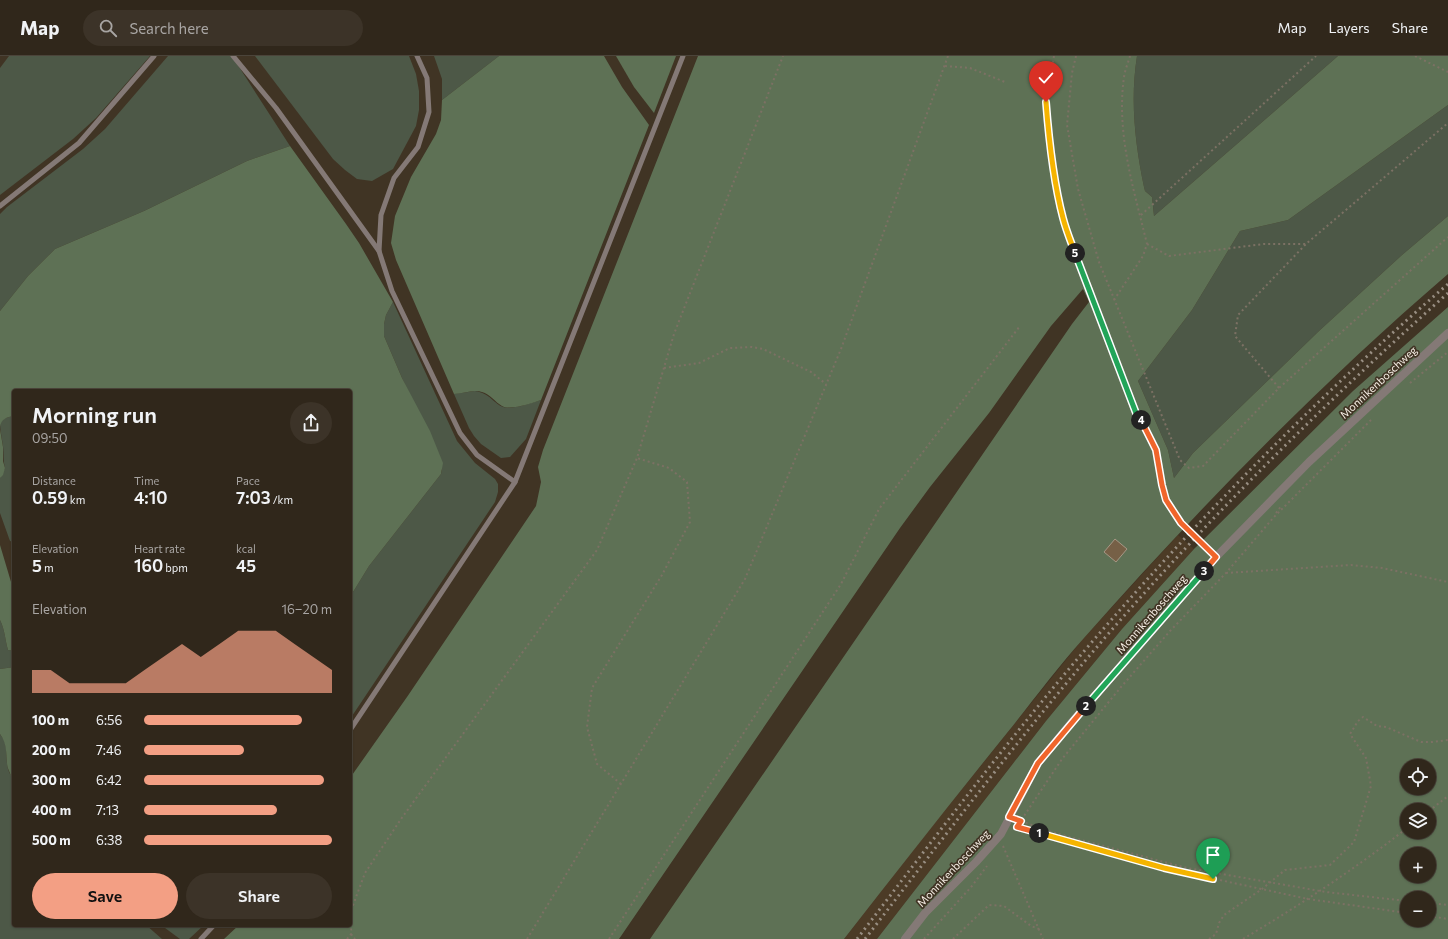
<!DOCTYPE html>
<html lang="en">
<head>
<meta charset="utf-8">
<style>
	:root { --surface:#30271b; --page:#3c3328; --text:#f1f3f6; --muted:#a8a5a3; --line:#4b443a; --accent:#f39f84 }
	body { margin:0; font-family:Commissioner,sans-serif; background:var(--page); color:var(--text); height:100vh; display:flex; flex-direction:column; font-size:15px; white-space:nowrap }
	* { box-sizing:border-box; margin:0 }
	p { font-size:13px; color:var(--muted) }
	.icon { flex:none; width:22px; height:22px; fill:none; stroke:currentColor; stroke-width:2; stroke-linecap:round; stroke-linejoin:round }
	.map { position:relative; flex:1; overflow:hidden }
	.details { position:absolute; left:12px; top:333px; width:340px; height:538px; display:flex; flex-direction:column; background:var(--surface); border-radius:4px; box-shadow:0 1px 3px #0004,0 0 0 1px var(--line) }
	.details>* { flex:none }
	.controls { position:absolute; left:1400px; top:703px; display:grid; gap:8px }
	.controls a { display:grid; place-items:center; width:36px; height:36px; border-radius:50%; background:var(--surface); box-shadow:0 1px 3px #0004,0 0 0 1px var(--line); font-size:20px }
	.pin { position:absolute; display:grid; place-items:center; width:34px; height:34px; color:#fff; margin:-41px -17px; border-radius:50% 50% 50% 0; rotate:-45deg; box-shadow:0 0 4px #0007 }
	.pin .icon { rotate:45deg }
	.km { position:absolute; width:20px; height:20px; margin:-10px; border-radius:50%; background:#222; color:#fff; font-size:11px; line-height:20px; text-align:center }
	.round { display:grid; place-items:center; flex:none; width:42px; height:42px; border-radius:21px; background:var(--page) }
	.head { display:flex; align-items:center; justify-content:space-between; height:68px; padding:0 20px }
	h1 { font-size:22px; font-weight:600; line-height:30px }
	.stats { display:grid; grid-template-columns:repeat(3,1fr); gap:6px; height:68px; padding:4px 20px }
	.stats div { display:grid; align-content:center }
	.stats b { font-size:17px; font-weight:600 }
	.stats small { font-size:11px; font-weight:400 }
	.stats p { font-size:11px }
	.chart { height:112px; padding:8px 20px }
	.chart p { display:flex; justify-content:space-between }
	.chart svg { width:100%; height:72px; margin-top:4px; fill:var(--accent); opacity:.7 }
	.cta { display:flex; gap:8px; margin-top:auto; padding:8px 20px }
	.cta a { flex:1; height:46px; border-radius:24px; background:var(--accent); color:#111; font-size:16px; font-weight:600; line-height:46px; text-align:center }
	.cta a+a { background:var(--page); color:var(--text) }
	ul { padding:0 20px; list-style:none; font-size:13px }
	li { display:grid; grid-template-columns:64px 48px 1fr; align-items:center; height:30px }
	li i { height:10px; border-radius:5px; background:var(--accent) }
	header { display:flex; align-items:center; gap:24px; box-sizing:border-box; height:56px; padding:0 20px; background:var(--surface); border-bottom:1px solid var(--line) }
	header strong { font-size:19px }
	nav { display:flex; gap:22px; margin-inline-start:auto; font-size:14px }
	.search { width:280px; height:36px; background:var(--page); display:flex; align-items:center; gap:10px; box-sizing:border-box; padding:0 14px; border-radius:22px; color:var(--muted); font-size:15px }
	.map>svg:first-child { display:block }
	.built { fill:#4c3b26 }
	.green { fill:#4d5847 }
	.forest { fill:#5e7155; fill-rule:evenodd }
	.building { fill:#766046; stroke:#a69785 }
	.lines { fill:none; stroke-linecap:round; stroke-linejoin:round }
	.path { stroke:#7c7164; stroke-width:2; stroke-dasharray:2 3; stroke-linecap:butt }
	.lane { stroke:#847976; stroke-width:5 }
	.street { stroke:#847976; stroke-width:8 }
	.rail { stroke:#998f83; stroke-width:3; stroke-dasharray:2 4; stroke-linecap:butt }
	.split-1-casing { stroke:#fff; stroke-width:8 }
	.split-2-casing { stroke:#fff; stroke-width:8 }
	.split-3-casing { stroke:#fff; stroke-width:8 }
	.split-4-casing { stroke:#fff; stroke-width:8 }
	.split-5-casing { stroke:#fff; stroke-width:8 }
	.split-6-casing { stroke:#fff; stroke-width:8 }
	.split-1 { stroke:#f5b400; stroke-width:5 }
	.split-2 { stroke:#f0652b; stroke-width:5 }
	.split-3 { stroke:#22a559; stroke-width:5 }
	.split-4 { stroke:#f0652b; stroke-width:5 }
	.split-5 { stroke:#22a559; stroke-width:5 }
	.split-6 { stroke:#f5b400; stroke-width:5 }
	.labels { text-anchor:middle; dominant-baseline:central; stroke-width:3.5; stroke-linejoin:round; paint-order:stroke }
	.street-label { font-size:11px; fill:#f7efe6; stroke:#403424 }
</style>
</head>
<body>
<header>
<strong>Map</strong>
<div class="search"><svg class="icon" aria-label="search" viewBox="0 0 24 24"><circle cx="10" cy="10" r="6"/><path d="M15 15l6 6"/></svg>Search here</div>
<nav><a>Map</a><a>Layers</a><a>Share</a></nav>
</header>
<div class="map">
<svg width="1448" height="883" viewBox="0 0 1448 883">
	<rect width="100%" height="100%" fill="#403424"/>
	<polygon class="built" points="1178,479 1194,493 1122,573 1046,665 877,883 844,883 921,784 1082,584"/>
	<g class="green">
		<polygon points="9,0 150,0 96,62 73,83 0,139 0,12"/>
		<polygon points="168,0 232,0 290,90 247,105 144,155 55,193 28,220 0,255 0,158 7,151 83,93 105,73"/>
		<polygon points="255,0 409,0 416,18 419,35 419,54 416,70 393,113 372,125 357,123 345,114 333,103"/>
		<polygon points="434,0 499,0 442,44 442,23"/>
		<path d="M1137,0h201l-184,160 -2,-19 -7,-6 -1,-4c-9,-44 -14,-87 -7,-131z"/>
		<polygon points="1448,49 1448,160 1402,199 1319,275 1193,397 1174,422 1168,394 1138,325 1192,254 1240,175 1288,164"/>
		<polygon points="393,246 457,385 475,407 495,423 498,428 498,436 495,446 350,663 350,541 369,510 441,418 442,414 415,349 402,322 384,280 384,268 386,259"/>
		<path d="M475,335c15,2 19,13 28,16 10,3 28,-4 38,-7l-15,39 -16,18 -9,1 -20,-14 -7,-8 -5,-8 -15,-34z"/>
		<path d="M14,360v126l-4,-1 -10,-28v-35l5,-10c-2,-8 -1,-14 -2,-22 -1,-7 -3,-16 -3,-23 3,-5 9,-6 14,-7z"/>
		<path d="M0,564c5,10 5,20 8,30l6,1v16l-14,2z"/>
		<path d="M0,678c1,2 3,4 4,6 5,10 -1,31 10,38v147h132l16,14h-162z"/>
		<polygon points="161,869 204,869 189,883 180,883"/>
	</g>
	<g class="forest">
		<path d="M499,0h105l18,31 27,38 -108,275c-9,3 -31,11 -39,6 -7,-4 -12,-12 -20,-14 -8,-3 -20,2 -28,2l-58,-134 -5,-17 4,-27 16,-39 25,-43 5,-14 1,-20z"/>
		<polygon points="616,0 676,0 654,57 634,31"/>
		<path d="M698,0h439c-7,44 -2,87 7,131l1,4 7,6 2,19 184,-160h110v49l-160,115 -48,11 -48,79 -54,71 30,69 6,28 19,-25 126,-122 83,-76 46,-39v58c-130,112 -251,236 -364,364 -27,30 -52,64 -77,95 -55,68 -109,137 -163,206h-194l422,-615 17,-22 -6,-13 -32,37 -62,87 -59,74 -30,41 -281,411h-395l15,-14h111v-147l57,-81 129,-191 5,-24 -3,-15 5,-17z"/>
		<path d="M290,90l56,78 13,19 34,59 -7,13 -2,9v12l18,42 28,53 13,32 -2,11 -72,92 -19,31v-206h-336v25c-7,1 -13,3 -14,11v-116l28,-35 27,-27 89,-38 103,-50z"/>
		<path d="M1448,251v632h-571l169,-218 76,-92 72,-80 159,-158zM1407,710h22v22h-22zM1407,754h22v22h-22zM1407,798h22v22h-22zM1407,842h22v22h-22z"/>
		<polygon points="0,373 3,391 3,405 5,412 3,419 0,422"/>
		<path d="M0,489l14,47v59l-6,-1c-3,-10 -3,-20 -8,-30z"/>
		<path d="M14,611v111l-3,-2c-1,-4 -4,-8 -4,-13 -1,-10 0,-20 -7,-29v-65z"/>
	</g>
	<polygon class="building" points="1115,483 1127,493 1116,506 1104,496"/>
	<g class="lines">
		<g class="path">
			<path d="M1054,0l-8,46 2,36 5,35 10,47 73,193c7,12 16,25 20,38 5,16 4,33 10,48 8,22 28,36 44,51"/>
			<polyline points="1076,0 1072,17 1067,69 1078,133 1099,206 1180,404 1189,412 1203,410 1279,332 1448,181"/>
			<polyline points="1415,0 1448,16"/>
			<polyline points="945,10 970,12 1005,26"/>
			<polyline points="1141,159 1316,0"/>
			<polyline points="1147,188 1169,200 1264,188 1306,188 1448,67"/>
			<path d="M1114,244l29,-44 4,-12c-13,-54 -31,-110 -23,-167 1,-7 4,-14 6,-21"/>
			<polyline points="664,312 699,307 730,292 752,291 763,293 811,316 826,328"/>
			<polyline points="1410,327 1448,296"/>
			<polyline points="1279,332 1235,280 1238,259 1306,188"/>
			<polyline points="1276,457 1282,449"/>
			<polyline points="1226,517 1351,509 1382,512 1448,526"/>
			<polyline points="621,728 597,708 587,671 592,632 662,519 690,466 687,426 669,412 637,402"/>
			<polyline points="1429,755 1448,740"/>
			<polyline points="1021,765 1051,776 1187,812 1326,836 1407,845"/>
			<polyline points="1017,771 1164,812 1308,843 1407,857"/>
			<polyline points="1016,772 1062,703 1121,631 1170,575 1226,517 1274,461 1372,363"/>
			<polyline points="1003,790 1043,883"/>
			<polyline points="1429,847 1448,849"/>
			<polyline points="1429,860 1448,863"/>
			<polyline points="351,878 355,883"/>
			<polyline points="347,883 351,878 352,852 365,817 401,763 597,494 637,402 674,278 783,0"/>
			<polyline points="527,883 745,523 841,293 948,0"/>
			<polyline points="609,883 841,528 879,453 1020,270"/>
			<polyline points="924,883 972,830 987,810"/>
			<polyline points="953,883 989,849 1004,850 1031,870 1039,873"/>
			<polyline points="1209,883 1216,878 1219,867 1224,859 1262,833 1285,814 1330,809 1354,786 1371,730 1366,702 1350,678 1358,665 1363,661 1377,670 1386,671 1421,686 1432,686 1448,684"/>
			<path d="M1243,883c57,-34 112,-70 164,-111"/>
		</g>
		<g class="lane">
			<polyline points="233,0 276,52 379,195"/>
			<polyline points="417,0 427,22 429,56 418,91 394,122 381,159 379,195 392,235 460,377 477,399 515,426"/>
			<polyline points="0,150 79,87 154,0"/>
			<polyline points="350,674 515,426 683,0"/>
			<polyline points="201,883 214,869"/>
		</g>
		<polyline class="street" points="905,883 925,857 976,806 1001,778 1038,707 1071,667 1216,501 1309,406 1448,277"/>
		<g class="rail">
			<path d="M857,883c69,-90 138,-182 211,-269 117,-138 243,-268 380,-386"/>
			<path d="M865,883c73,-94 144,-188 220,-278 112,-132 234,-253 363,-368"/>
		</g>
	</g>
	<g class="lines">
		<g class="split-1-casing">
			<polyline id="split-1" points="1039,777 1164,812 1213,823"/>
		</g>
		<g class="split-2-casing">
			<polyline id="split-2" points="1039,777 1017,771 1021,765 1009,761 1038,707 1086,650"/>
		</g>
		<g class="split-3-casing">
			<polyline id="split-3" points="1086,650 1204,515"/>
		</g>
		<g class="split-4-casing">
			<polyline id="split-4" points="1141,364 1156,394 1162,429 1166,444 1181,467 1216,501 1204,515"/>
		</g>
		<g class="split-5-casing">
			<polyline id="split-5" points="1075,197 1136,357 1141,364"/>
		</g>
		<g class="split-6-casing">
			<path id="split-6" d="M1046,46c3,39 7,78 17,116 3,12 8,24 12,35"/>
		</g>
		<use href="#split-1" class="split-1"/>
		<use href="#split-2" class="split-2"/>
		<use href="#split-3" class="split-3"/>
		<use href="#split-4" class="split-4"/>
		<use href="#split-5" class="split-5"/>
		<use href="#split-6" class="split-6"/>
	</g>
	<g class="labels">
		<g class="street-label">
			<text transform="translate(1378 326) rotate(-43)">Monnikenboschweg</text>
			<text transform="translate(1151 558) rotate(-49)">Monnikenboschweg</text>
			<text transform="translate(953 812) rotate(-47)">Monnikenboschweg</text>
		</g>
	</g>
</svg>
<div class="controls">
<a><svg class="icon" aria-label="locate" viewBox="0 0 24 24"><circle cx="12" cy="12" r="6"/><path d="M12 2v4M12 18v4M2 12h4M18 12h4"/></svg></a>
<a><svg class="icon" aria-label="layers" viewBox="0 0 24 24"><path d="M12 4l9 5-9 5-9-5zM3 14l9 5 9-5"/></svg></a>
<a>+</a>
<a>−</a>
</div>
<div class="pin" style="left:1213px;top:823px;background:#1e9e55"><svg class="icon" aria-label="arrive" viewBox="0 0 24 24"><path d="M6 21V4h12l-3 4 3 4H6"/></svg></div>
<div class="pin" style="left:1046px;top:46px;background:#d93025"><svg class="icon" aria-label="check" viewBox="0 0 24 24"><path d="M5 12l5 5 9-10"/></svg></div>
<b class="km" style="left:1039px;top:777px">1</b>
<b class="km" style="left:1086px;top:650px">2</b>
<b class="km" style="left:1204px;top:515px">3</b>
<b class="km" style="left:1141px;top:364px">4</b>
<b class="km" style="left:1075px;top:197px">5</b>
<section class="details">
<div class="head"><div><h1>Morning run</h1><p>09:50</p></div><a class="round"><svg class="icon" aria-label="share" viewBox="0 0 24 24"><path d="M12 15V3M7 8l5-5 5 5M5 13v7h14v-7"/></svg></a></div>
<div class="stats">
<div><p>Distance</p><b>0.59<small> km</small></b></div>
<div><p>Time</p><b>4:10</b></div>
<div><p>Pace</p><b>7:03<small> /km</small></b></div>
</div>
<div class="stats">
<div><p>Elevation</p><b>5<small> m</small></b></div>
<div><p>Heart rate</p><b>160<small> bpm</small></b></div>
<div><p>kcal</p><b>45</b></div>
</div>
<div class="chart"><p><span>Elevation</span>16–20 m</p>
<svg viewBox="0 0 160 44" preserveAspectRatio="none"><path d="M0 44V30L10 30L20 38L30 38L40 38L50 38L60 30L70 22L80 14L90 22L100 14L110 6L120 6L130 6L140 14L150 22L160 30V44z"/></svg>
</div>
<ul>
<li><b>100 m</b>6:56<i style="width:84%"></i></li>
<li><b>200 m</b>7:46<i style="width:53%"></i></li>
<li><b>300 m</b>6:42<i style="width:96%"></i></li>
<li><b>400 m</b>7:13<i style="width:71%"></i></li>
<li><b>500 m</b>6:38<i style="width:100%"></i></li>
</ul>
<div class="cta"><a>Save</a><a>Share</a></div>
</section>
</div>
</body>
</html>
